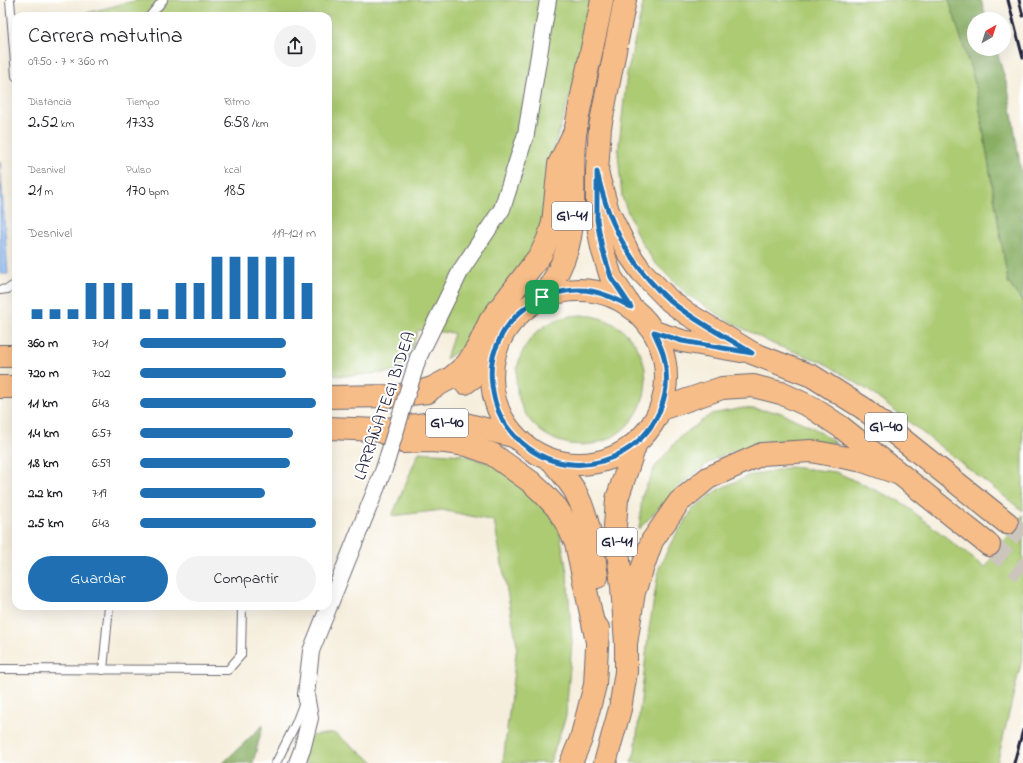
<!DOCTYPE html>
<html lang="es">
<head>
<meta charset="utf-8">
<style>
	:root { --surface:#fff; --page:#f2f2f2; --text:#202124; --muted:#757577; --accent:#1f6fb2 }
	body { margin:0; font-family:"Indie Flower",sans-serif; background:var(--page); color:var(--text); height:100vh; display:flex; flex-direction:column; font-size:15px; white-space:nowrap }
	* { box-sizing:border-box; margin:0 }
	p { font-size:13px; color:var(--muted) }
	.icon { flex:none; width:22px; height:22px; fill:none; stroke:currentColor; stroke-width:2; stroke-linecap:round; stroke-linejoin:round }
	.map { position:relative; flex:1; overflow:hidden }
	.panel { position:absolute; left:12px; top:12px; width:320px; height:598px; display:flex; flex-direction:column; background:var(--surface); border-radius:12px; box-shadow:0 4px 16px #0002 }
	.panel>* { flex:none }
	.needle { width:26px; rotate:39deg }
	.controls { position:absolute; left:967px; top:12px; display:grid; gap:8px }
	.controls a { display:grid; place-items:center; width:44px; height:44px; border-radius:50%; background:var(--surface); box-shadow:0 4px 16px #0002; font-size:20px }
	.pin { position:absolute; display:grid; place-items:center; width:34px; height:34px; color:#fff; margin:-17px; border-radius:8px; box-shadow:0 2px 6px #0006 }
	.round { display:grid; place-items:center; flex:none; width:42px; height:42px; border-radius:21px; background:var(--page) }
	.overview { display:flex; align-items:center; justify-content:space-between; height:68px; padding:0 16px }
	h1 { font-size:22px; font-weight:600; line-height:30px }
	.stats { display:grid; grid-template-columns:repeat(3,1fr); gap:6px; height:68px; padding:4px 16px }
	.stats div { display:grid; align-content:center }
	.stats b { font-size:17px; font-weight:600 }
	.stats small { font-size:11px; font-weight:400 }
	.stats p { font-size:11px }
	.chart { height:112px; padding:8px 16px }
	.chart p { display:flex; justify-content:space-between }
	.chart svg { width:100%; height:72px; margin-top:4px; stroke:var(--accent); stroke-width:6 }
	.primary-button { display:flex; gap:8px; margin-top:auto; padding:8px 16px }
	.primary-button a { flex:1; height:46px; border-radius:24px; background:var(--accent); color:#fff; font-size:16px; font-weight:600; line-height:46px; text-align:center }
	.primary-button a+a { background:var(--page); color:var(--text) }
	ul { padding:0 16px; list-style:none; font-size:13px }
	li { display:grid; grid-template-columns:64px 48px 1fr; align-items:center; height:30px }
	li i { height:10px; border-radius:5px; background:var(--accent) }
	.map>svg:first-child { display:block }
	.green { fill:#accb73; stroke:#677657 }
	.forest { fill:#89af65; stroke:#566850 }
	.water { fill:#8ab9f5; stroke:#566e98 }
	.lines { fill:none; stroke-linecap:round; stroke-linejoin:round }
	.primary-tunnel { stroke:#ccc5bc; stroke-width:22; stroke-dasharray:22 11; stroke-linecap:butt }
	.lane-casing { stroke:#6c6973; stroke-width:10 }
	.street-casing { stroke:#6c6973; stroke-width:18 }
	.primary-casing { stroke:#6c6973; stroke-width:24 }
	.highway-casing { stroke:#6c6973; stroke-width:24 }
	.lane { stroke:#fff; stroke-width:8 }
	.street { stroke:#fff; stroke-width:16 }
	.primary { stroke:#f7bd88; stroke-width:22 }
	.highway { stroke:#f7bd88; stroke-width:22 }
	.rail { stroke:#22223b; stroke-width:3 }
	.street-bridge-casing { stroke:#6c6973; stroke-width:18; stroke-linecap:butt }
	.street-bridge { stroke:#fff; stroke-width:16 }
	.route-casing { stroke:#fff; stroke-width:8 }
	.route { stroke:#1f6fb2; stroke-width:5 }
	.labels { text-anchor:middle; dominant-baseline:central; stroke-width:4; stroke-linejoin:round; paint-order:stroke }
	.shield { fill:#fff; stroke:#646476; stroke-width:1 }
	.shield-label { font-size:16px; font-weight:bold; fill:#22223b }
	.street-label { font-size:17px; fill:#22223b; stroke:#fff }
</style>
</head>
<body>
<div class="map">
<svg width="1023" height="763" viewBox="0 0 1023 763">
	<rect width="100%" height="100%" fill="#fff"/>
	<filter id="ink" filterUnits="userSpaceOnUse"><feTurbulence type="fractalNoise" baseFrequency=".025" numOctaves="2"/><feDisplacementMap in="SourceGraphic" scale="8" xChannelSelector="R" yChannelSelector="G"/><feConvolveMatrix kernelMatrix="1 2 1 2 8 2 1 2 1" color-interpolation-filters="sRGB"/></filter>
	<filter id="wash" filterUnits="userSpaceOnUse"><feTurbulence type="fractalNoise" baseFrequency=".012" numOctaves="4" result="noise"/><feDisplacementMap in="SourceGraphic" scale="16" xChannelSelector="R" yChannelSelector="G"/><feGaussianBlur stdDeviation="0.9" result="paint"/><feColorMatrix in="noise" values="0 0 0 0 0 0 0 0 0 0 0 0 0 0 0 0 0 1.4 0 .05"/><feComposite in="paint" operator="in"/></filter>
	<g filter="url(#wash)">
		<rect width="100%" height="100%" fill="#f6eedc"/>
		<g class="green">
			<polygon points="138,0 592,0 572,89 555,144 546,186 541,239 483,324 462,348 446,359 454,333 418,330 404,371 345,376 328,375 328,16 74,16"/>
			<polygon points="644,0 949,0 976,86 1008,282 1023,303 1023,511 869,391 823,362 773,344 727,320 686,294 654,262 637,235 622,197 618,153 627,74"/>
			<circle cx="581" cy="380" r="65"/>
			<polygon points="744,408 779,412 812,427 836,443 793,439 754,444 714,459 682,484 639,529 642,496 655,467 679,438 711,414"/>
			<polygon points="419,452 464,455 503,468 558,523 567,571 572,643 566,716 550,763 503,763 517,645 494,521 442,510 392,516"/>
			<polygon points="790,467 836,472 901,502 985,568 1023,515 1023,655 997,763 631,763 635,752 649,629 659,568 672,541 693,509 717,490 748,476"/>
			<polygon points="334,733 375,763 289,763 300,737"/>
		</g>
		<g class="forest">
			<polygon points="949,0 981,0 987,19 974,19 974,49 996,49 1008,88 1023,183 1023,303 1008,282 976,86"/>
			<polygon points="263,725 253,763 223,763"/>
		</g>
		<polygon class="water" points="0,162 8,274 0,274"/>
	</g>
	<g filter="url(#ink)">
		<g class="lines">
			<g class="primary-tunnel">
				<polyline points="1007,523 1023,536"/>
				<polyline points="989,545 1023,572"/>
			</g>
			<g class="lane-casing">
				<g id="lane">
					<polyline points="10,0 16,76"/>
					<polyline points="150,16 163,0"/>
					<polyline points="0,290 8,289 16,284"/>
					<polyline points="0,669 228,670 241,655 242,606"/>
					<polyline points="103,670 109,606"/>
					<polyline points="276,763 296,723 304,702"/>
				</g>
			</g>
			<g class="street-casing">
				<g id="street">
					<polyline points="418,358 461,270 502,209 526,134 548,0"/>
					<polyline points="297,763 302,750 310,718 306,695 311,651 384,469"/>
				</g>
			</g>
			<g class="primary-casing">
				<g id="primary">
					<polyline points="625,0 600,127 597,172 597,220 602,248 611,277 630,306"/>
					<polyline points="597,172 608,211 629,254 641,271 670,301 686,313 752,353 812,376 863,408 1007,523"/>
					<circle cx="579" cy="377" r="87"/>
					<path d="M542,297c13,-17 24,-38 28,-60 7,-36 0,-73 6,-109 7,-43 18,-85 26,-128"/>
					<polyline points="654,332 682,341 741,351"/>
					<polyline points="661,409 722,388 753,386 781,393 811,407 841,427 989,545"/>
				</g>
			</g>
			<g class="highway-casing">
				<g id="highway">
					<polyline points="0,356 16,356"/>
					<polyline points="465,383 476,375 493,356"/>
					<polyline points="0,387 16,387"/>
					<polyline points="416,393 432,388 451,378 467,364 478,347 490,321 541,254 548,239 553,223 559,164 576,129"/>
					<polyline points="328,397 392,396 428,392"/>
					<polyline points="328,428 379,430 441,422 461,423 513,436"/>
					<polyline points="379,430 403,442 428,441 446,442 467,445 492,454 531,482 544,494 557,508 568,526 576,543 597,642"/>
					<path d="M553,462c7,9 16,19 22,29 15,28 18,56 22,86"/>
					<polyline points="626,644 634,592 652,541 679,502 708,478 762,454 811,451 863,461 900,474"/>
					<polyline points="571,763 581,739 595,685 598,628"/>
					<polyline points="605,763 620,709 626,672 626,644 622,586 615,526 617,499 636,443"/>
				</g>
			</g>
			<use href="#lane" class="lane"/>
			<use href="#street" class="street"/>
			<use href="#primary" class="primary"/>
			<use href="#highway" class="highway"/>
			<g class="rail">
				<polyline points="1008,0 1023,58"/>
				<polyline points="1019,0 1023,16"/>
				<polyline points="1014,763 1023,730"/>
			</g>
			<g class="street-bridge-casing">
				<polyline id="street-bridge" points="384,469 418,358"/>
			</g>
			<use href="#street-bridge" class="street-bridge"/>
		</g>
	</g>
	<g class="lines" filter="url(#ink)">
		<g class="route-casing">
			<path id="route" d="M597,172c3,12 6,25 11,38 12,34 34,66 61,90 25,21 56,36 83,53l-70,-12 -28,-9c3,8 8,16 10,25 19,82 -78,141 -142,86 -13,-11 -23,-26 -27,-42 -4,-16 -6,-35 0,-51 3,-6 5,-13 9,-19 12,-18 29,-31 49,-37 31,-9 51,-2 78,13l-20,-30 -9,-29 -5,-28z"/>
		</g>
		<use href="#route" class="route"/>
	</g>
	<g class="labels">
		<g class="shield">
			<rect x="552" y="202" width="40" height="28" rx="3"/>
			<rect x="426" y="409" width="42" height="28" rx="3"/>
			<rect x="865" y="413" width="42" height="28" rx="3"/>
			<rect x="597" y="528" width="40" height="28" rx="3"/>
		</g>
		<g class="shield-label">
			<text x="572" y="216">GI-41</text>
			<text x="447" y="423">GI-40</text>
			<text x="886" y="427">GI-40</text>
			<text x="617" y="542">GI-41</text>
		</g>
		<g class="street-label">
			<text transform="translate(385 406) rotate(-71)">LARRAÑATEGI BIDEA</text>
		</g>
	</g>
</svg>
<div class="controls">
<a><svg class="needle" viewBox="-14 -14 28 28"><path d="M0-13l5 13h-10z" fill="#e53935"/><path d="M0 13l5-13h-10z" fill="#757577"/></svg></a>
</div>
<div class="pin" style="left:542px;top:297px;background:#1e9e55"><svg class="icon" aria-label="arrive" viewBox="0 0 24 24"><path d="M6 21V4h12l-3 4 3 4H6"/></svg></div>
<section class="panel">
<div class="overview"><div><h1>Carrera matutina</h1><p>09:50 · 7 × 360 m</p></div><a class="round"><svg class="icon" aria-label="share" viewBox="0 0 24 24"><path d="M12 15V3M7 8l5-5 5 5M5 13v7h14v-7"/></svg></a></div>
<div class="stats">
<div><p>Distancia</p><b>2.52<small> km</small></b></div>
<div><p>Tiempo</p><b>17:33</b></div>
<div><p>Ritmo</p><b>6:58<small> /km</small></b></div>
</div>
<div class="stats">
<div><p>Desnivel</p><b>21<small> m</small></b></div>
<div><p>Pulso</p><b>170<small> bpm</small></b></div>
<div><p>kcal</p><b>185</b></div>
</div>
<div class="chart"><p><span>Desnivel</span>119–121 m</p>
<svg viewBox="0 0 160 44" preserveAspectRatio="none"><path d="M5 44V38M15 44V38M25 44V38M35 44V22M45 44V22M55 44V22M65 44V38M75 44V38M85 44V22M95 44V22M105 44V6M115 44V6M125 44V6M135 44V6M145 44V6M155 44V22"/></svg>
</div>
<ul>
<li><b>360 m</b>7:01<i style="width:83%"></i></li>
<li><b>720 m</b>7:02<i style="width:83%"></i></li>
<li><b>1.1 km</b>6:43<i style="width:100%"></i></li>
<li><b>1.4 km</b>6:57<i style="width:87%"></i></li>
<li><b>1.8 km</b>6:59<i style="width:85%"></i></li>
<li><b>2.2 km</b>7:19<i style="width:71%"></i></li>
<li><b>2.5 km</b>6:43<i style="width:100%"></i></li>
</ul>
<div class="primary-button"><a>Guardar</a><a>Compartir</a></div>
</section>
</div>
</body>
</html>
